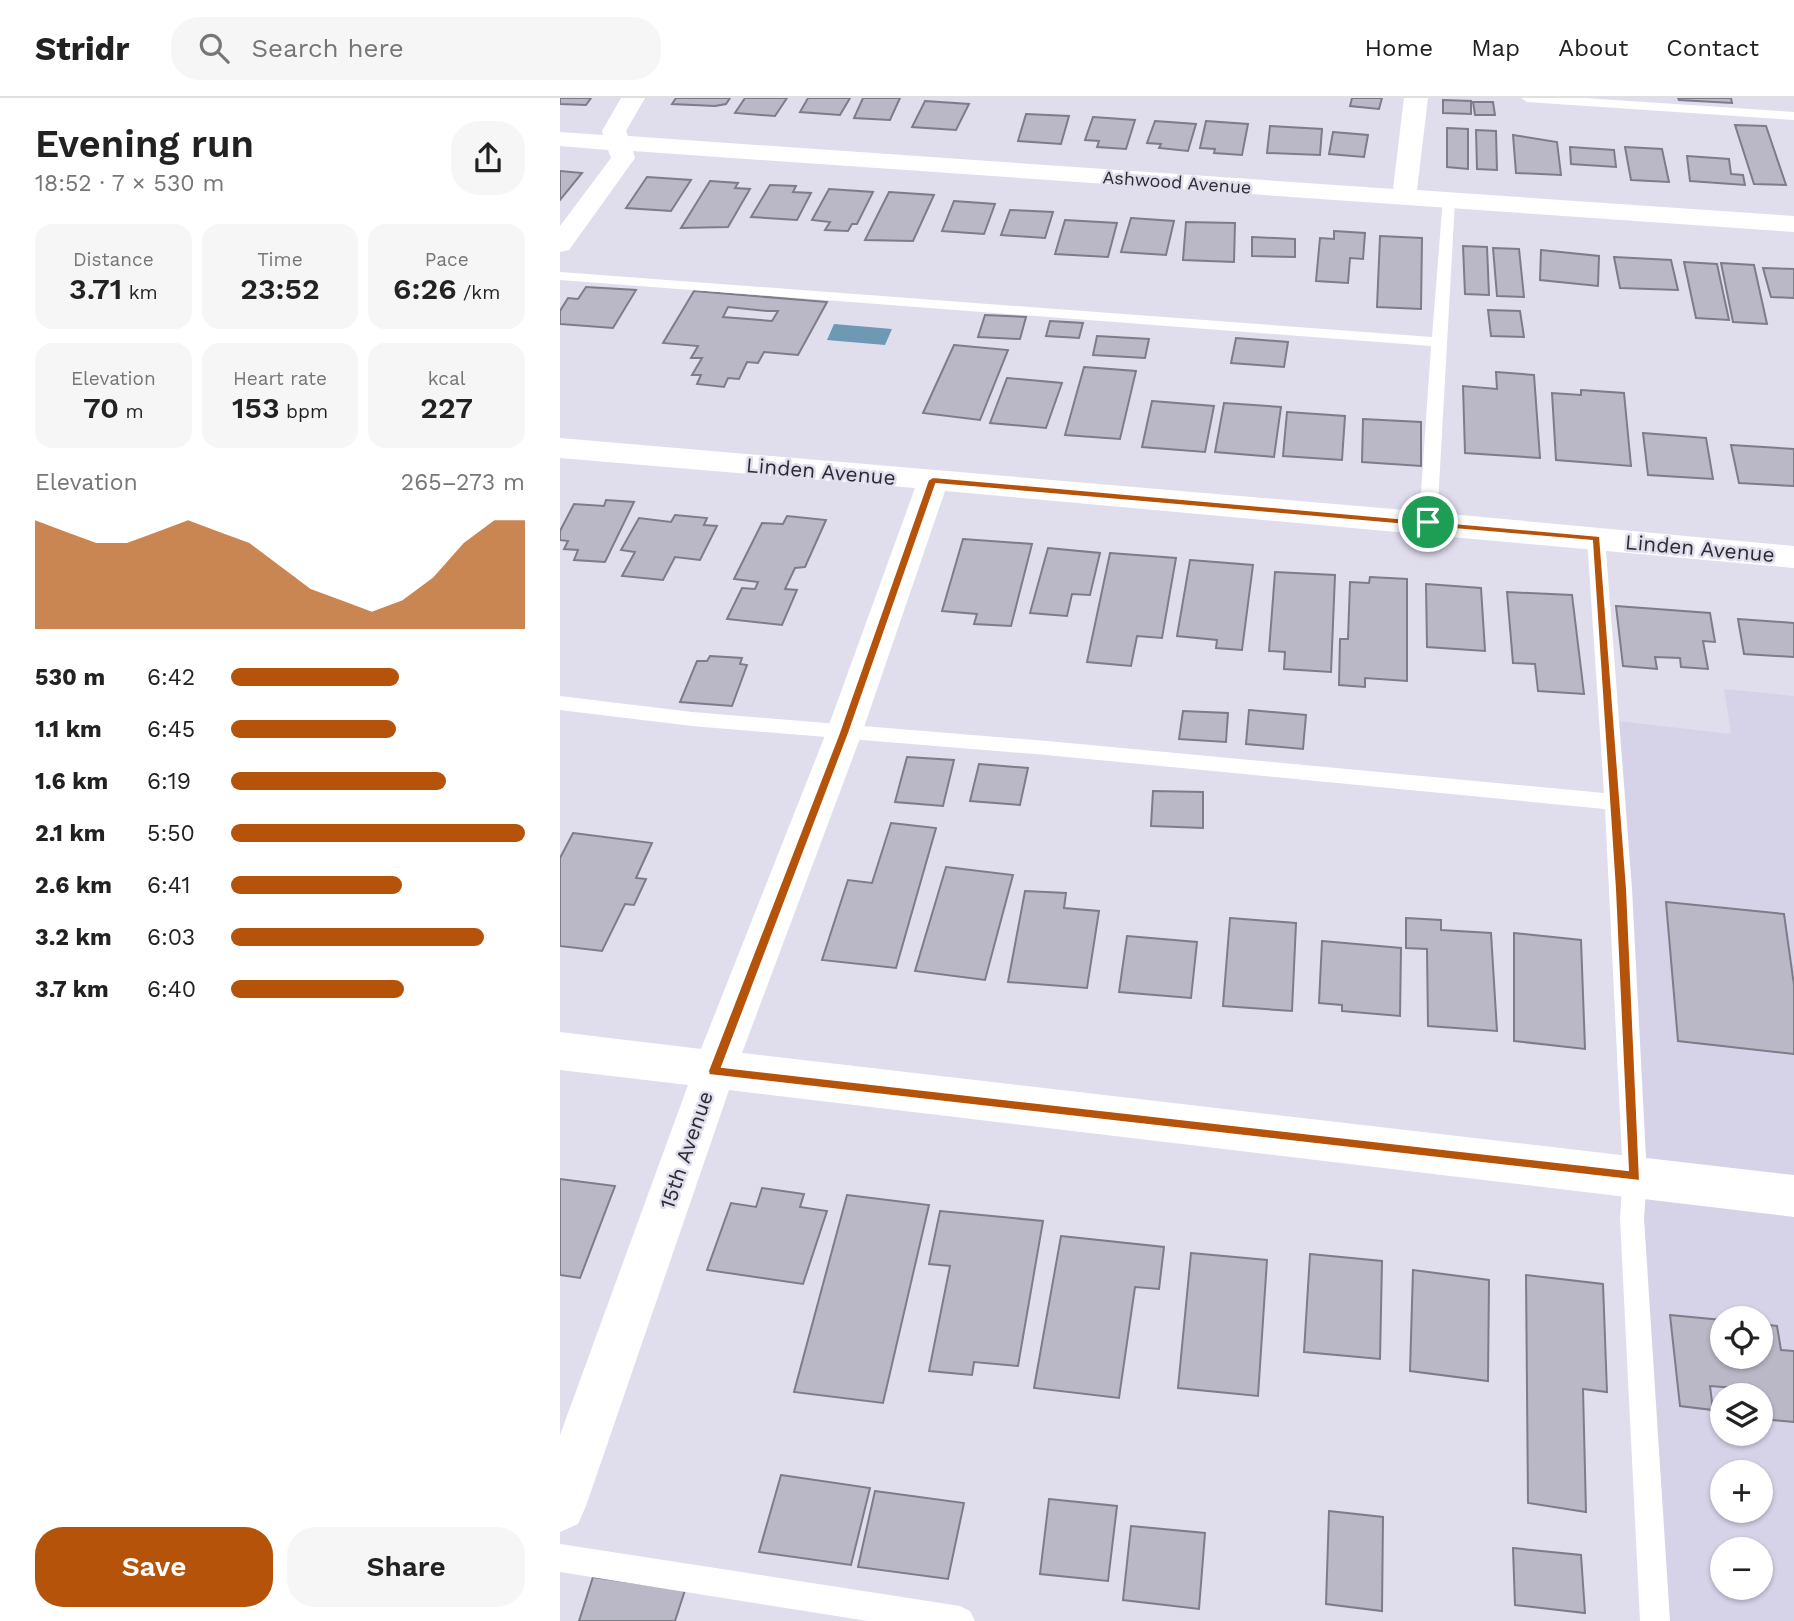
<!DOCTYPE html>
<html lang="en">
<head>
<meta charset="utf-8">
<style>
	:root { --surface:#fff; --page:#f6f6f6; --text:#222; --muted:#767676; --line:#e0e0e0; --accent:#b45309 }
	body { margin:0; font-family:"Work Sans",sans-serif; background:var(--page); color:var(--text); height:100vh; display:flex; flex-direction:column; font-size:26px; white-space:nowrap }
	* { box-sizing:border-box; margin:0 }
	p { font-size:23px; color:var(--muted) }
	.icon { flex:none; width:38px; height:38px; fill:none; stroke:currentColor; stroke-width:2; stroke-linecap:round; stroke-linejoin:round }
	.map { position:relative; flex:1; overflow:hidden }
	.sheet { display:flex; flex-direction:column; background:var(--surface); width:560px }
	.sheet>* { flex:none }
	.buttons { position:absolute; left:1150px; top:1208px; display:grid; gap:14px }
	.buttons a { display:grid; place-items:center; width:63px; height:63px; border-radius:50%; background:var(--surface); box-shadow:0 2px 5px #0004; font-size:35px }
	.pin { position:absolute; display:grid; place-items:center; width:60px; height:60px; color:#fff; margin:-30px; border:4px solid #fff; border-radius:50%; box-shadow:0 2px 7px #0007 }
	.round { display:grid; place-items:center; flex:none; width:74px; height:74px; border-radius:28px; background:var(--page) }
	.head { display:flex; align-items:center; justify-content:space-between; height:119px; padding:0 35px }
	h1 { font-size:38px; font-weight:600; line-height:52px }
	.stats { display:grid; grid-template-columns:repeat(3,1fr); gap:10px; height:119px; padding:7px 35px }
	.stats div { display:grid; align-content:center; border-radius:18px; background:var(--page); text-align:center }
	.stats b { font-size:30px; font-weight:600 }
	.stats small { font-size:19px; font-weight:400 }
	.stats p { font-size:19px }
	.chart { height:196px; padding:14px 35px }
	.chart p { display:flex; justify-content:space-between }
	.chart svg { width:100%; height:126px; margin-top:7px; fill:var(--accent); opacity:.7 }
	.action { display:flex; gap:14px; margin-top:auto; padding:14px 35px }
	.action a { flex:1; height:80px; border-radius:28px; background:var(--accent); color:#fff; font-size:28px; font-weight:600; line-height:80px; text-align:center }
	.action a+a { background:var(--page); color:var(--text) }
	ul { padding:0 35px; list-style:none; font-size:23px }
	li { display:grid; grid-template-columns:112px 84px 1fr; align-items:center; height:52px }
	li i { height:18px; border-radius:9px; background:var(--accent) }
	header { display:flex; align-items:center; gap:42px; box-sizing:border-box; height:98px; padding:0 35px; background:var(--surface); border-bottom:2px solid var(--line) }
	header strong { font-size:33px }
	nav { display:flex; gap:38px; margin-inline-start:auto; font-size:24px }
	.search { width:490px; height:63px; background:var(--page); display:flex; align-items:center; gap:18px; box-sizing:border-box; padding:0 24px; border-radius:28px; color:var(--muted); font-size:26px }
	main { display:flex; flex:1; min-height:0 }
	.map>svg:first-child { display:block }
	.built { fill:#d6d3e9; fill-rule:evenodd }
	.water { fill:#6d99b4 }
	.building { fill:#bab8c6; stroke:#7d7c89; stroke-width:2; fill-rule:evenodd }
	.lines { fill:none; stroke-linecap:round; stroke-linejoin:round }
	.service { fill:#fff; fill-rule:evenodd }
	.minor { fill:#fff; fill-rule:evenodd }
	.route { fill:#b45309; stroke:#fff; stroke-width:2; fill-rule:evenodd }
	.labels { text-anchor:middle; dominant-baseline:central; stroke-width:5; stroke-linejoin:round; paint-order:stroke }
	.far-street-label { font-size:18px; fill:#2c2b31; stroke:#e0deed }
	.street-label { font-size:21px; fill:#2c2b31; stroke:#e0deed }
</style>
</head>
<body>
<header>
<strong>Stridr</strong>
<div class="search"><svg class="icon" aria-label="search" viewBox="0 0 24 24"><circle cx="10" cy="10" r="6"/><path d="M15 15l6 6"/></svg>Search here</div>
<nav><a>Home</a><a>Map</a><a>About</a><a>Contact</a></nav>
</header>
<main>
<section class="sheet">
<div class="head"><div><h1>Evening run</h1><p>18:52 · 7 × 530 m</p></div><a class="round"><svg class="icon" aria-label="share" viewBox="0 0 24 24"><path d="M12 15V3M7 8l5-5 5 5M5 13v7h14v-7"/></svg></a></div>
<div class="stats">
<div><p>Distance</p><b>3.71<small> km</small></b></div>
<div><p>Time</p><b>23:52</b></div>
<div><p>Pace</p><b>6:26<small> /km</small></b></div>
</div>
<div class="stats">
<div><p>Elevation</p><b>70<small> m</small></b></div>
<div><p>Heart rate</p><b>153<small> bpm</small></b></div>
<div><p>kcal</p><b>227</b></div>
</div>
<div class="chart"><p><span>Elevation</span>265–273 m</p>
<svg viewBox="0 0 160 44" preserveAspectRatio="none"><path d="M0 44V6L10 10L20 14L30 14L40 10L50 6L60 10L70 14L80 22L90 30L100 34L110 38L120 34L130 26L140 14L150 6L160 6V44z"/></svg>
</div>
<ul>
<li><b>530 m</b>6:42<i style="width:57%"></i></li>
<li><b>1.1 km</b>6:45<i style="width:56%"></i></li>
<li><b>1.6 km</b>6:19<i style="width:73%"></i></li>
<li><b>2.1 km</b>5:50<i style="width:100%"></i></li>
<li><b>2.6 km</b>6:41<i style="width:58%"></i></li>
<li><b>3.2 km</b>6:03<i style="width:86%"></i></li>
<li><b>3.7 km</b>6:40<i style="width:59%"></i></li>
</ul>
<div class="action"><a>Save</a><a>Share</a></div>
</section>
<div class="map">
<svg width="1234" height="1523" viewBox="0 0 1234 1523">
	<rect width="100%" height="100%" fill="#e0deed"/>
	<path class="built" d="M1164,591l70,7v925h-139l-46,-901 122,14zM1162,1220h38v38h-38zM1162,1297h38v38h-38zM1162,1374h38v38h-38zM1162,1451h38v38h-38z"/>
	<polygon class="water" points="274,226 332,231 325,247 267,242"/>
	<g class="building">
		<polygon points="0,0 31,0 26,7 0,6"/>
		<polygon points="116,0 170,0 166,6 155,8 112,6"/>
		<polygon points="185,0 227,0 215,18 175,15"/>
		<polygon points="248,0 290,0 280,17 240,14"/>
		<polygon points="303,0 340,0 330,22 294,20"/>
		<polygon points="792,0 822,0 819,11 790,8"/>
		<polygon points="1118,0 1171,0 1172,5 1119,2"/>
		<polygon points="883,2 911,3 911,16 883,15"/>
		<polygon points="365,3 409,6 396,32 352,29"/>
		<polygon points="913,4 933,4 935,17 915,17"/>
		<polygon points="466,16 509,18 501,46 458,43"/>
		<polygon points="533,19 575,22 566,51 537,49 539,43 525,42"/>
		<polygon points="595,23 636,26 628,53 599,50 601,46 587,45"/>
		<polygon points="646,23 688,26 682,57 654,55 655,51 640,50"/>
		<polygon points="1175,27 1206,28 1226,87 1194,86"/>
		<polygon points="710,28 762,31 760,57 707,55"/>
		<polygon points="887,30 908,31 908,71 887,69"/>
		<polygon points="916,32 936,33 937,72 917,71"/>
		<polygon points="773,34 808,37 804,59 769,56"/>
		<polygon points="953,37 997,44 1001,77 956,75"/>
		<polygon points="1010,49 1054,52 1056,69 1011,66"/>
		<polygon points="1065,49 1102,51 1109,84 1071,82"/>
		<polygon points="1127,58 1169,61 1171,76 1183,77 1185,87 1130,83"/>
		<polygon points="0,73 22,75 0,102"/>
		<polygon points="87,79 131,82 111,113 66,110"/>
		<polygon points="150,83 178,85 175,90 190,91 168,129 121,130"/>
		<polygon points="210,87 236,88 233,94 251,95 237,122 191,119"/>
		<polygon points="269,91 313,94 297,126 292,126 288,133 265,132 270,124 252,122"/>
		<polygon points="329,94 374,97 353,143 305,142"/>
		<polygon points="394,103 435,106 424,136 382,133"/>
		<polygon points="450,112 493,114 485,140 441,137"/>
		<polygon points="571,120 614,123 606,157 561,154"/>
		<polygon points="505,122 557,125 548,159 495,156"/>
		<polygon points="626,124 675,125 674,164 623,162"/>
		<polygon points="774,133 805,135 803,161 790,160 788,185 756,183 760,140 774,141"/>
		<polygon points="820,138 862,140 861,211 817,209"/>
		<polygon points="692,139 735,141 735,159 692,158"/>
		<polygon points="903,148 927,149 929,197 905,196"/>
		<polygon points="933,150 959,151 964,199 937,198"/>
		<polygon points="981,152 1039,158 1038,188 980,182"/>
		<polygon points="1054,159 1111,162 1118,192 1060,190"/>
		<polygon points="1124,164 1157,166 1169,222 1136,220"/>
		<polygon points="1161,165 1194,167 1207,226 1173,224"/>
		<polygon points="1203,170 1234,171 1234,200 1211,199"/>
		<polygon points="26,189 76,192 53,230 0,226 0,213 8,200 18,201"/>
		<path d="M134,193l133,11 -29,53 -34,-3 -6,11 -11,-1 -8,17 -11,-1 -4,9 -27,-3 4,-9h-9l10,-17h-11l7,-12 -35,-3zM168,209l39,4h11l-6,10 -49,-4z"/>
		<polygon points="928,212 960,213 964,239 931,238"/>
		<polygon points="425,217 466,219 460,241 418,239"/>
		<polygon points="490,223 523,225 519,240 486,238"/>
		<polygon points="537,238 589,241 585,260 533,257"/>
		<polygon points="676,240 728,244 724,269 671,265"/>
		<polygon points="394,247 448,252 420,322 363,315"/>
		<polygon points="524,269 576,273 560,341 505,337"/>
		<polygon points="936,274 974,277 980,360 905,355 903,288 937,291"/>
		<polygon points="447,280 502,285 486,330 430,325"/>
		<polygon points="1021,292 1064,295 1071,368 996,362 992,295 1021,297"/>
		<polygon points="592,303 654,308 645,354 582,349"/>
		<polygon points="664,305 721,309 714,359 655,354"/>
		<polygon points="727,314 785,318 782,362 723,358"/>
		<polygon points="803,321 861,324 861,368 802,364"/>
		<polygon points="1083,335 1146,340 1153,381 1088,377"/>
		<polygon points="1171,347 1234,351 1234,388 1179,385"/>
		<polygon points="46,402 74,404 45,464 14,462 18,452 4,451 8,443 0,442 0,433 14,406 44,408"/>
		<polygon points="115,417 147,420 144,427 157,428 140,462 115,459 103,482 62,478 75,454 61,452 79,420 111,424"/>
		<polygon points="227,418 266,422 245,469 235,470 225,491 237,492 222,527 167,521 182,490 195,491 198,484 174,481 202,425 223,426"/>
		<polygon points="403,441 472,446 451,528 414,526 417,516 382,513"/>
		<polygon points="488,450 540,455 530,497 512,496 507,518 470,515"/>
		<polygon points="550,455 616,460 602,540 577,538 571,568 527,564"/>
		<polygon points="630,462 693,467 682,552 656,550 657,542 617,538"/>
		<polygon points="715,474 775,477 771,574 724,571 725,554 709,553"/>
		<polygon points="810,479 847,481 847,583 805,580 805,589 779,587 780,541 788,541 790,484 809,485"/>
		<polygon points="866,486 921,490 925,553 867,549"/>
		<polygon points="947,494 1012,497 1024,596 978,593 975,566 953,565"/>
		<polygon points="1056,508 1150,515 1155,544 1143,543 1148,571 1121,569 1120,560 1095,559 1097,571 1063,568"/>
		<polygon points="1178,521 1234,525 1234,559 1184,556"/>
		<polygon points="150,558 182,560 180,566 187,567 172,608 120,604 137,563 147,563"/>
		<polygon points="689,612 746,617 743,651 686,646"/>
		<polygon points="623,613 668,615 666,644 619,641"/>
		<polygon points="347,659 394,662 383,708 335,704"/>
		<polygon points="419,666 468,670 460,707 410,703"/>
		<polygon points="593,693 643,694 643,730 591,728"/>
		<polygon points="331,725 376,730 336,870 262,862 288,782 312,785"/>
		<polygon points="13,735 92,745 76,780 86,781 74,807 65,806 42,853 0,848 0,760"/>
		<polygon points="386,769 453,777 425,882 355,873"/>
		<polygon points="465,793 506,795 504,810 539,813 527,890 448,884"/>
		<polygon points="1106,804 1224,816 1234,887 1234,956 1118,943"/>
		<polygon points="670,820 736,825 732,913 663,908"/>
		<polygon points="846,820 881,822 881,832 931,835 937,933 868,928 867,851 846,850"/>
		<polygon points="954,835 1021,842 1025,951 954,943"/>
		<polygon points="567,838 637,844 631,900 559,894"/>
		<polygon points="762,843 841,850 840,918 782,913 782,907 759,905"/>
		<polygon points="0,1081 55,1088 20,1180 0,1177"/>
		<polygon points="202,1090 244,1096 240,1109 267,1113 243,1186 147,1172 171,1105 196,1109"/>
		<polygon points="287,1097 369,1107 323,1305 234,1294"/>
		<polygon points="380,1113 483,1123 458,1268 414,1264 412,1277 369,1273 390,1168 369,1166"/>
		<polygon points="501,1138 604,1149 599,1191 575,1189 559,1300 474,1290"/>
		<polygon points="631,1155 707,1162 698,1298 618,1290"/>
		<polygon points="750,1156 822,1163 820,1261 744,1254"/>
		<polygon points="853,1172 929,1182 928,1283 850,1273"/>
		<polygon points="966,1177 1043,1186 1047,1294 1023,1291 1026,1414 968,1405"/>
		<polygon points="1110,1217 1162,1222 1162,1258 1200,1258 1200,1226 1217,1228 1221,1252 1234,1253 1234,1324 1200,1321 1200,1297 1177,1297 1176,1290 1150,1288 1153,1312 1120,1308"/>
		<polygon points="221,1377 310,1390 291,1467 199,1454"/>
		<polygon points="315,1393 404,1405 388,1481 298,1469"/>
		<polygon points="489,1401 557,1408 548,1483 480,1476"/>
		<polygon points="769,1413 823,1419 822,1513 766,1506"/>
		<polygon points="571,1428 645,1435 639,1511 563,1502"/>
		<polygon points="953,1450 1021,1457 1025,1515 955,1507"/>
		<polygon points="33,1479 125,1492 115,1523 19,1523"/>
	</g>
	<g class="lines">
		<g class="service">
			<polygon points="961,0 1024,0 1234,14 1234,22 967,4"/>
			<polygon points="883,100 895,103 877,424 868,430 859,424 871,248 0,182 0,174 872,239"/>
			<polygon points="1036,434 1045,440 1072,791 1087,1079 1084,1120 1110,1523 1080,1523 1060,1120 1063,1079 1045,711 487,657 132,628 0,612 0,598 132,614 487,643 1044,695 1027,440"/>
			<polygon points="0,1446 400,1508 410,1513 415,1523 308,1523 0,1474"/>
		</g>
		<g class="minor">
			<polygon points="61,0 85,0 66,33 68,38 833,91 844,0 868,0 857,92 1234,118 1234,134 73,53 75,60 9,152 0,154 0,128 51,60 48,52 0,48 0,34 43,37 42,33"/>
			<polygon points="0,340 868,414 1234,448 1234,470 385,393 302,635 182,955 1234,1077 1234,1119 169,992 26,1408 18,1426 0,1434 0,1337 128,987 0,972 0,934 141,951 266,635 355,390 0,360"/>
		</g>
	</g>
	<path class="route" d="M373,379l667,59 27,353 13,292 -931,-106 -1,-4 131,-338 89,-253zM376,386l656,57 23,348 13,281 -906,-103 127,-334z"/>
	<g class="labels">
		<g class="far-street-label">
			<text transform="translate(617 84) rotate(4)">Ashwood Avenue</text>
		</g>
		<g class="street-label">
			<text transform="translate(261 373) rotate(5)">Linden Avenue</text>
			<text transform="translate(1140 450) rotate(5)">Linden Avenue</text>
			<text transform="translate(126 1052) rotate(-71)">15th Avenue</text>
		</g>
	</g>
</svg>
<div class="buttons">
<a><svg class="icon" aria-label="locate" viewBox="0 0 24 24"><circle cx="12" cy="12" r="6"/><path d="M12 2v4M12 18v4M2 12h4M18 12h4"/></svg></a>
<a><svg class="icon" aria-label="layers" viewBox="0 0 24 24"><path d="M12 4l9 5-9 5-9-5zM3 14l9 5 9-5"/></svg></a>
<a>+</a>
<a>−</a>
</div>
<div class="pin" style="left:868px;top:424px;background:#1e9e55"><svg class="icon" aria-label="arrive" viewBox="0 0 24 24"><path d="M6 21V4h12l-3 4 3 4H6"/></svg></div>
</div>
</main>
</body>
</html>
